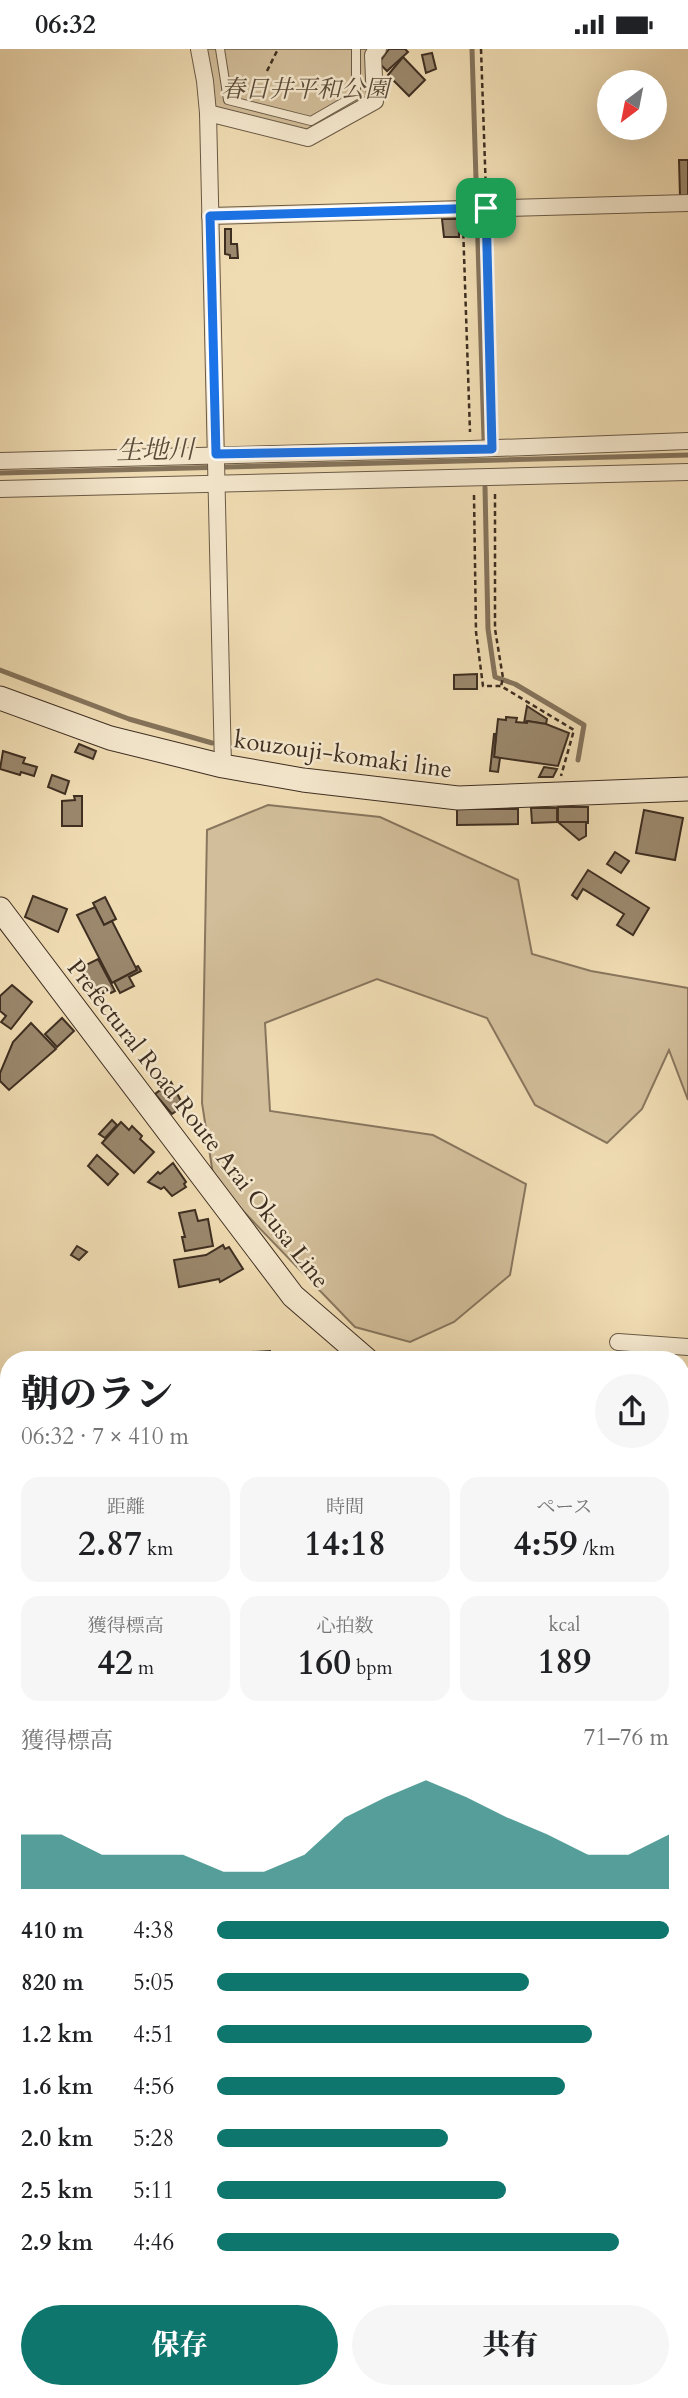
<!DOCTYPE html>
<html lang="ja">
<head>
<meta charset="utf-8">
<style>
	:root { --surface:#fff; --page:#f6f6f6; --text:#202124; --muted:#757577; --accent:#0f766e }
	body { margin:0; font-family:Cardo,"Noto Serif JP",serif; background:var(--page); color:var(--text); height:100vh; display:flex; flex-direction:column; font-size:26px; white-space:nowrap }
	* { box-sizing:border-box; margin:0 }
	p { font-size:23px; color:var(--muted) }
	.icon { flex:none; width:38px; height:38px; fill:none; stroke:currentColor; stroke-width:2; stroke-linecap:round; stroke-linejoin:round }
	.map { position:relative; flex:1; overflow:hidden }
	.details { position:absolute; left:0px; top:1302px; width:690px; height:1048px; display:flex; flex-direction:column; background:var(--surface); border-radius:28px 28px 0 0; box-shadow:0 7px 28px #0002 }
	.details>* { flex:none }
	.needle { width:46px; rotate:212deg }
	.buttons { position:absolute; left:597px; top:21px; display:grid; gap:14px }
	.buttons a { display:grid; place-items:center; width:70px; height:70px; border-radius:50%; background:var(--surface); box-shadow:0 7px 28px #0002; font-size:35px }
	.pin { position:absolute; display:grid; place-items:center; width:60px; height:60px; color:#fff; margin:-30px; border-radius:14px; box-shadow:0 4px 10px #0006 }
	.round { display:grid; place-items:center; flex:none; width:74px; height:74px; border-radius:37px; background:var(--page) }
	.head { display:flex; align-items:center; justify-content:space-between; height:119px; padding:0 21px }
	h1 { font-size:38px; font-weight:800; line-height:52px }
	.figures { display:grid; grid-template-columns:repeat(3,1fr); gap:10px; height:119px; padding:7px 21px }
	.figures div { display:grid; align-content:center; border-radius:18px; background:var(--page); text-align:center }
	.figures b { font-size:35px; font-weight:800 }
	.figures small { font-size:19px; font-weight:400 }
	.figures p { font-size:19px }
	.chart { height:196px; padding:14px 21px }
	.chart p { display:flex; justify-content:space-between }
	.chart svg { width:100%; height:126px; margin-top:7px; fill:var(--accent); opacity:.7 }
	.cta { display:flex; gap:14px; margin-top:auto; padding:14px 21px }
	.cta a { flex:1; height:80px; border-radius:42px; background:var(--accent); color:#fff; font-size:28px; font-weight:800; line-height:80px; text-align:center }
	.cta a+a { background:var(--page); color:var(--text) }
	ul { padding:0 21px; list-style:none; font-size:23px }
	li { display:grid; grid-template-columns:112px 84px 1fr; align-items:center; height:52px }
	li i { height:18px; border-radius:9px; background:var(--accent) }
	.status { display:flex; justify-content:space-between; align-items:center; height:49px; padding:0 35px; background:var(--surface); direction:ltr }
	.status svg { height:19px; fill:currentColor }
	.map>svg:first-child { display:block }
	.green { fill:#d2be9a; stroke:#88765e; stroke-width:2 }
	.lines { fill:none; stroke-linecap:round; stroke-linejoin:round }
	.stream { stroke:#84735b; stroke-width:5 }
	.building { fill:#9b886d; stroke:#3e2e21; stroke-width:2 }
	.lane-casing { stroke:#6a5a46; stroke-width:10 }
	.street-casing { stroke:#6a5a46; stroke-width:18 }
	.secondary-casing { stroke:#3e2e21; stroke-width:25 }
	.path { stroke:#3e2e21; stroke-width:2.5; stroke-dasharray:5 3.5; stroke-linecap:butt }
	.lane { stroke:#f5e8ce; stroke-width:8 }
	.street { stroke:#f5e8ce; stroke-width:16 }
	.secondary { stroke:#f5e8ce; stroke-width:23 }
	.route-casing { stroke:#fff; stroke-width:14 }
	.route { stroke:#1a73e8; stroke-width:9 }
	.labels { text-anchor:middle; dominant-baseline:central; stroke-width:5; stroke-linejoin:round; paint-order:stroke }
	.park-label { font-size:24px; font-style:italic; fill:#5c4b39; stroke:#f5e8ce }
	.street-label { font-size:24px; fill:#3e2e21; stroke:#f5e8ce }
	.water-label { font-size:26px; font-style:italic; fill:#5b4b39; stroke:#f5e8ce }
</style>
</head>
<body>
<div class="status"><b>06:32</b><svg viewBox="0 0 49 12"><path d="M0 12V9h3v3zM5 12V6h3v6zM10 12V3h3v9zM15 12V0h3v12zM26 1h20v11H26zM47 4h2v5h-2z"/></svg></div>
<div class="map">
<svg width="688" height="2349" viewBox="0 0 688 2349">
	<rect width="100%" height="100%" fill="#f0dcb3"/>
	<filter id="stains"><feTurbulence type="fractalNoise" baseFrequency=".00286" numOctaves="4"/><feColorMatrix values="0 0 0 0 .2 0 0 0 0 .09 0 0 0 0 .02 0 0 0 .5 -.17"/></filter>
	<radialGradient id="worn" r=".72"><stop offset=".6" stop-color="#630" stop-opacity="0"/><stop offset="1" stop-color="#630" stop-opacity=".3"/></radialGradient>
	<g class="green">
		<path d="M206,0h163c1,12 6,34 1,45 -5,15 -52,36 -67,37l-88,-22z"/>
		<polygon points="268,756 380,768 518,831 532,905 591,922 688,939 688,1051 669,1001 642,1060 607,1094 535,1056 487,969 377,930 265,974 270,1062 433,1086 526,1135 510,1226 454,1273 410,1293 355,1278 214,1132 202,1054 207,781"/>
		<polygon points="0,1927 9,1931 9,2310 0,2310"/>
	</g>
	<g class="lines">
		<g class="stream">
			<polyline points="472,0 484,390"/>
			<polyline points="0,424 688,406"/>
			<polyline points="485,438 488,580 495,628 515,635 584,676 578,711"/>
			<polyline points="0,621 129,670 212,694"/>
		</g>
	</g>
	<g class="building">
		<polygon points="389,0 405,0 408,3 387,22 379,14"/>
		<polygon points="432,4 436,20 426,24 422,6"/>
		<polygon points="403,8 425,31 409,47 388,26"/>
		<polygon points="679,111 688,111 688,147 680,147"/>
		<polygon points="442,170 459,170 459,188 444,188"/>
		<polygon points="225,180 231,180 231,195 237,195 238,209 230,209 230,206 225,205"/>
		<polygon points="477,625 477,640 454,640 454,626"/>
		<polygon points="527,657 547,670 546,675 527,672 524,674"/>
		<polygon points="506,668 517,669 516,673 527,674 527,672 546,675 569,684 558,717 494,708 498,670 506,671"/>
		<polygon points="494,685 496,685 494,708 500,709 498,723 490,722"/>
		<polygon points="79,695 96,702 93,710 75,703"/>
		<polygon points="3,702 25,709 23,714 37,718 34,727 21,723 20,726 0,720"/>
		<polygon points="544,718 557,720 553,728 539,728"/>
		<polygon points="52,726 69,732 65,745 48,738"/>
		<polygon points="74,747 82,747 82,777 62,777 62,752 75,751"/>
		<polygon points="558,758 588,758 588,774 558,773"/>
		<polygon points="531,759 557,759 557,773 532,774"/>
		<polygon points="457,760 518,760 518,775 457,776"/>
		<polygon points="644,761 683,769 675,811 636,804"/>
		<polygon points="558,773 586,773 586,787 579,791"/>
		<polygon points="615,803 629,812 621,824 607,815"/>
		<polygon points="588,821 649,859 633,886 617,876 624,865 583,840 577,850 572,846"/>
		<polygon points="33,847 67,860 58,883 25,868"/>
		<polygon points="105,848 116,870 104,876 93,854"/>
		<polygon points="95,858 104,876 112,872 137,921 112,934 77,866"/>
		<polygon points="98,910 115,942 111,944 109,941 96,948 82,918"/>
		<polygon points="138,917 141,922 129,928 134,937 120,944 114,933 137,921 136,918"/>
		<polygon points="12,936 32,953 11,980 1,973 6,967 0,962 0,947"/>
		<polygon points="62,969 74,982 57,998 45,985"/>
		<polygon points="31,974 56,1000 9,1041 0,1032 0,1024 13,993"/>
		<polygon points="171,1033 181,1052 175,1056 179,1060 172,1065 155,1045"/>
		<polygon points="112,1071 117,1076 105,1089 99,1085"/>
		<polygon points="121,1073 129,1081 132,1077 142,1087 140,1090 154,1103 134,1124 102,1094"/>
		<polygon points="97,1106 118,1125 108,1136 88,1117"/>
		<polygon points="173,1114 186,1133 184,1135 186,1138 172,1147 164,1138 161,1140 148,1133 158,1123 160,1125"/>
		<polygon points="195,1161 198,1172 208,1170 213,1197 185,1202 182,1188 185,1188 179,1164"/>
		<polygon points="223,1196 225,1200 229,1198 243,1220 220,1233 219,1230 179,1238 174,1211 206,1206"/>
		<polygon points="77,1197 87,1203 79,1211 71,1206"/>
		<polygon points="270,1302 271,1311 235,1311 235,1304"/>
		<polygon points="688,1623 688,1659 685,1662 682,1653 687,1649 681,1640 681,1628"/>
		<polygon points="688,1906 688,1940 681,1948 681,1914"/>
		<polygon points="681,1975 688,1979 688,2007 681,2004 686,1995 681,1992"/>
		<polygon points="681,2106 688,2109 688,2133 681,2131"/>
		<polygon points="681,2203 688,2208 688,2224 685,2228 681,2225"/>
	</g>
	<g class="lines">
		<g class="lane-casing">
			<polyline id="lane" points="220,0 228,51 311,72 356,46 356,0"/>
		</g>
		<g class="street-casing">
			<g id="street">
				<polyline points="199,0 205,32 208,64 223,717"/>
				<polyline points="208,64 308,89 375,52 373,6 378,0"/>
				<polyline points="210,167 688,154"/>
				<polyline points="0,412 471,400 688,392"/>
				<polyline points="0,440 688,423"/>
				<polyline points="618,1293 688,1298"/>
				<polyline points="0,1418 9,1413"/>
				<polyline points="0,1753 9,1756"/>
				<polyline points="681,2143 688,2143"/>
				<polyline points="136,2349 144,2342"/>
			</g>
		</g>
		<g class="secondary-casing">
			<g id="secondary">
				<polyline points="0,649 110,689 223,717 303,731 458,749 688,740"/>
				<polyline points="0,860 293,1247 367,1311"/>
				<polyline points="681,1552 688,1558"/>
			</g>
		</g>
		<g class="path">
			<polyline points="481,0 486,144"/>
			<polyline points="267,22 278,0"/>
			<polyline points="486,175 491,382"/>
			<polyline points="463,176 470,383"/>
			<polyline points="495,445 495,580 503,629 501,637"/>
			<polyline points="474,446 476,583 483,637 501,637 574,681 561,727"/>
		</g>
		<use href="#lane" class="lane"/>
		<use href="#street" class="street"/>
		<use href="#secondary" class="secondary"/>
	</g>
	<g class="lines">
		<g class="route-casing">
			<polygon id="route" points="486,159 492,400 216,405 210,167"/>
		</g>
		<use href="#route" class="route"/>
	</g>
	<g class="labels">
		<g class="park-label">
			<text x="305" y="40">春日井平和公園</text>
		</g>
		<g class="street-label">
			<text transform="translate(343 706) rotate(8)">kouzouji-komaki line</text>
			<text transform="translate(198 1075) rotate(52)">Prefectural Road Route Arai Okusa Line</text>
		</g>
		<g class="water-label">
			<text transform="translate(155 401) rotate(-1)">生地川</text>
		</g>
	</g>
	<rect width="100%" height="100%" filter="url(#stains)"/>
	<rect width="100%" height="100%" fill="url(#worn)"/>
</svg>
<div class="buttons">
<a><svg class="needle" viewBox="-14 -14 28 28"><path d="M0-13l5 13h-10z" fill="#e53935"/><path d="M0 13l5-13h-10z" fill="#757577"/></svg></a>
</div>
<div class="pin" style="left:486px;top:159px;background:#1e9e55"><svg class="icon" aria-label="arrive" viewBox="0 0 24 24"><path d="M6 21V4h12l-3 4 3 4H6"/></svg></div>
<section class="details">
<div class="head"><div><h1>朝のラン</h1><p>06:32 · 7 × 410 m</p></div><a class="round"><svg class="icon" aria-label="share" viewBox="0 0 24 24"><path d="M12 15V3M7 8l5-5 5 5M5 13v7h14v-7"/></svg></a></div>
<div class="figures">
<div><p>距離</p><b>2.87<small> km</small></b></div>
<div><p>時間</p><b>14:18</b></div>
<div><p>ペース</p><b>4:59<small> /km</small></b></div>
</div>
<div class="figures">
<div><p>獲得標高</p><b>42<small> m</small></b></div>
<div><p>心拍数</p><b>160<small> bpm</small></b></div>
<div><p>kcal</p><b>189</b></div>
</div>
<div class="chart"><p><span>獲得標高</span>71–76 m</p>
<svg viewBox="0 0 160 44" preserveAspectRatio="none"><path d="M0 44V25L10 25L20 32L30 32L40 32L50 38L60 38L70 32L80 19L90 12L100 6L110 12L120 19L130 25L140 32L150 32L160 25V44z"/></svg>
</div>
<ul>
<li><b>410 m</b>4:38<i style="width:100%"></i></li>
<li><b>820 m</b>5:05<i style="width:69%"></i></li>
<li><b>1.2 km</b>4:51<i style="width:83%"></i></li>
<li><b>1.6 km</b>4:56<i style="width:77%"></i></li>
<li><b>2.0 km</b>5:28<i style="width:51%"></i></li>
<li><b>2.5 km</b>5:11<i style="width:64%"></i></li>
<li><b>2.9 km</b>4:46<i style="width:89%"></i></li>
</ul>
<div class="cta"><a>保存</a><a>共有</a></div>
</section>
</div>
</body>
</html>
